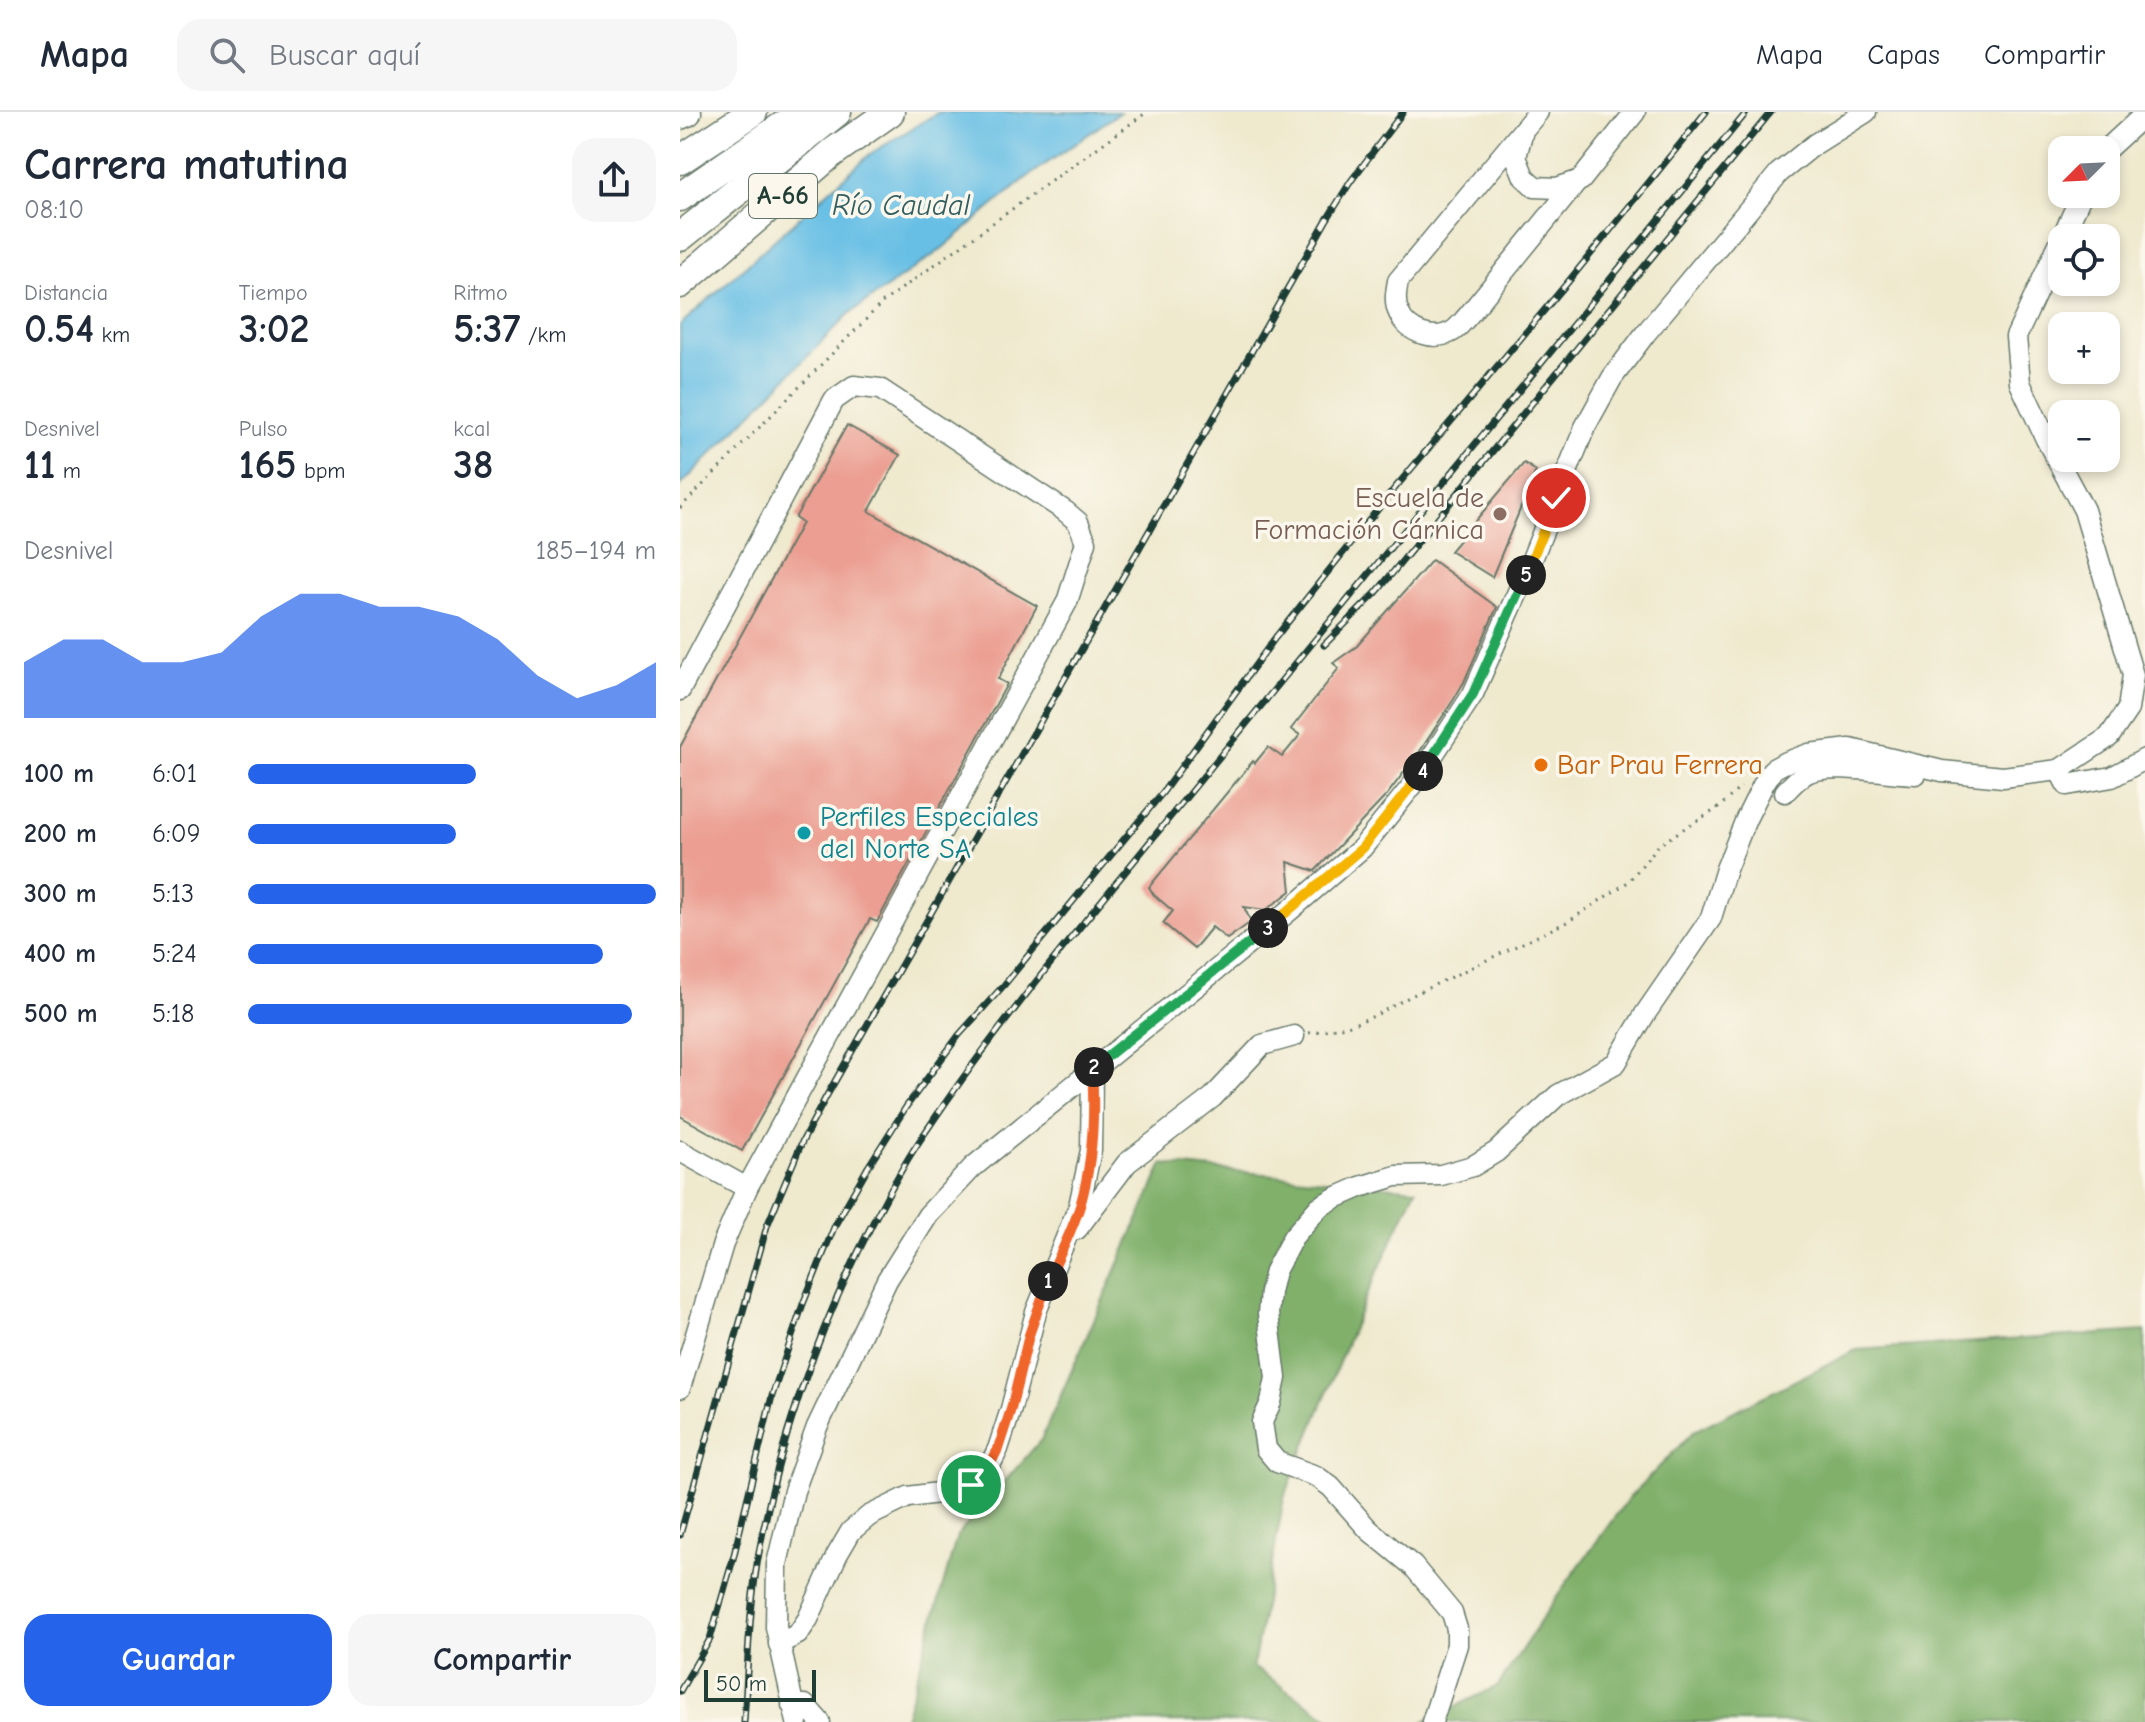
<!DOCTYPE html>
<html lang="es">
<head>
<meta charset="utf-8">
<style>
	:root { --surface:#fff; --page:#f6f6f7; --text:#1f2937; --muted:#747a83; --line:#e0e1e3; --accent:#2563eb }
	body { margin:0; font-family:"Comic Neue",sans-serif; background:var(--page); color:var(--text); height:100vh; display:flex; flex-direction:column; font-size:30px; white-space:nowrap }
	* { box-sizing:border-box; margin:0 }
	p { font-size:26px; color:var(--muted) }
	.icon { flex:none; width:44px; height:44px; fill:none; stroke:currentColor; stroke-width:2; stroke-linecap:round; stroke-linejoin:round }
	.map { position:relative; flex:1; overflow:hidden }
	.drawer { display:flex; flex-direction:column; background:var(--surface); width:680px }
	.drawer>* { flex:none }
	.needle { width:52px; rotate:246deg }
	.controls { position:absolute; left:1368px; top:24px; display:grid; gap:16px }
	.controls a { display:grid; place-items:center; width:72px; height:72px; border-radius:16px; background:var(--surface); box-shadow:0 4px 12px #0003; font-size:40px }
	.scale { position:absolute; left:24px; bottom:20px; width:112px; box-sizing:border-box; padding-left:8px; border:4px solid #1f3d34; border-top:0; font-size:22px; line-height:28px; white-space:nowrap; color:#1f3d34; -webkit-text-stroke:6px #fbf7ec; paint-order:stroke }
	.pin { position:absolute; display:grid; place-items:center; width:68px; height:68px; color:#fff; margin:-34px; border:4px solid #fff; border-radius:50%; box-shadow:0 2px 8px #0007 }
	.km { position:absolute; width:40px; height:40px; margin:-20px; border-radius:50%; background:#222; color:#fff; font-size:22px; line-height:40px; text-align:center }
	.round { display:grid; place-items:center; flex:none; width:84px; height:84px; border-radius:24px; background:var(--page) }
	.overview { display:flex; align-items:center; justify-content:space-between; height:136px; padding:0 24px }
	h1 { font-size:44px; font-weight:700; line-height:60px }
	.metrics { display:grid; grid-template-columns:repeat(3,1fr); gap:12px; height:136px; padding:8px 24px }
	.metrics div { display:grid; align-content:center }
	.metrics b { font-size:40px; font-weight:700 }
	.metrics small { font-size:22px; font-weight:400 }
	.metrics p { font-size:22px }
	.chart { height:224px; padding:16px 24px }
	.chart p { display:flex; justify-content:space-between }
	.chart svg { width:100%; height:144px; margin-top:8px; fill:var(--accent); opacity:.7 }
	.primary-button { display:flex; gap:16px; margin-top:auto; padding:16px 24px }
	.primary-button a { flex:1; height:92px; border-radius:24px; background:var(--accent); color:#fff; font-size:32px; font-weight:700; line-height:92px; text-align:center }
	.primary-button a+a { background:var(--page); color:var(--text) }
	ul { padding:0 24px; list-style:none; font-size:26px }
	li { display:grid; grid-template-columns:128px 96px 1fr; align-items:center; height:60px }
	li i { height:20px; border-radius:10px; background:var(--accent) }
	header { display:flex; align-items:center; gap:48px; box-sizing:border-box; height:112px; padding:0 40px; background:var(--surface); border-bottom:2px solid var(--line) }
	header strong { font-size:38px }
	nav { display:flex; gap:44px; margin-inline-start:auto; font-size:28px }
	.search { width:560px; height:72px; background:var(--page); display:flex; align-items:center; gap:20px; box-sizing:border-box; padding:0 28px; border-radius:24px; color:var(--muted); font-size:30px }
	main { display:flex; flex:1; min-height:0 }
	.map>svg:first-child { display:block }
	.forest { fill:#80b06b; stroke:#507650; stroke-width:2 }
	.water { fill:#68bfe5; stroke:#447e8c; stroke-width:2 }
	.building { fill:#eb9e91 }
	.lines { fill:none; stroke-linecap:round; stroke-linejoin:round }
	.minor-casing { stroke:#68796a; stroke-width:23 }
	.highway-casing { stroke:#68796a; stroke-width:31 }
	.path { stroke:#68796a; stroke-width:3; stroke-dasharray:2 6; stroke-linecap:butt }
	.minor { stroke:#fff; stroke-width:20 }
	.highway { stroke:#fff; stroke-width:28 }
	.rail-casing { stroke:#1f3d34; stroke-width:7 }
	.rail { stroke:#fbf7ec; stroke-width:4; stroke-dasharray:12; stroke-linecap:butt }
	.split-1-casing { stroke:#fff; stroke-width:16 }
	.split-2-casing { stroke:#fff; stroke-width:16 }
	.split-3-casing { stroke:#fff; stroke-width:16 }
	.split-4-casing { stroke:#fff; stroke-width:16 }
	.split-5-casing { stroke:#fff; stroke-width:16 }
	.split-6-casing { stroke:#fff; stroke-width:16 }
	.split-1 { stroke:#f0652b; stroke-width:10 }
	.split-2 { stroke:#f0652b; stroke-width:10 }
	.split-3 { stroke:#22a559; stroke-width:10 }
	.split-4 { stroke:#f5b400; stroke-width:10 }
	.split-5 { stroke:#22a559; stroke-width:10 }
	.split-6 { stroke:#f5b400; stroke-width:10 }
	.education-dot { fill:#8d6e63; stroke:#fbf7ec; stroke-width:3 }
	.food-dot { fill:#e8710a; stroke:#fbf7ec; stroke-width:3 }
	.culture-dot { fill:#0f9aa8; stroke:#fbf7ec; stroke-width:3 }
	.labels { text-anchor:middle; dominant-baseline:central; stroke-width:7; stroke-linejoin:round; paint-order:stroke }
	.shield { fill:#fbf7ec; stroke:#61756b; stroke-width:2 }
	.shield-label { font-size:26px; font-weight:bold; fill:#1f3d34 }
	.education-label { font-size:28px; fill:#785e54; stroke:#fbf7ec; text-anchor:end }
	.food-label { font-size:28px; fill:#c56008; stroke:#fbf7ec; text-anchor:start }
	.culture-label { font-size:28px; fill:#0d838f; stroke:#fbf7ec; text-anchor:start }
	.water-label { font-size:30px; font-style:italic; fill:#315e60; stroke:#fbf7ec }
</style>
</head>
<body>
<header>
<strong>Mapa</strong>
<div class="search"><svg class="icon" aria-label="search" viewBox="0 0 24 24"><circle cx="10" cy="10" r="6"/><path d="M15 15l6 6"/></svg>Buscar aquí</div>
<nav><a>Mapa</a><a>Capas</a><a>Compartir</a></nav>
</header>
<main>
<section class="drawer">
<div class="overview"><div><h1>Carrera matutina</h1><p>08:10</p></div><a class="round"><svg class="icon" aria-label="share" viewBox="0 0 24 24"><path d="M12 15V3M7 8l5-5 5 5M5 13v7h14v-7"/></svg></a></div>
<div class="metrics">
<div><p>Distancia</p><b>0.54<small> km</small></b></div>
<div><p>Tiempo</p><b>3:02</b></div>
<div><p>Ritmo</p><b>5:37<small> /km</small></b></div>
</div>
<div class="metrics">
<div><p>Desnivel</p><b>11<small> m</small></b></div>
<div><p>Pulso</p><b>165<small> bpm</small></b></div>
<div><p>kcal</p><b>38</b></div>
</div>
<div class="chart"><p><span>Desnivel</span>185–194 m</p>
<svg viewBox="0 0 160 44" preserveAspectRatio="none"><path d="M0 44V27L10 20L20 20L30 27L40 27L50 24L60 13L70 6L80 6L90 10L100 10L110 13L120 20L130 31L140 38L150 34L160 27V44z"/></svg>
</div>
<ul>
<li><b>100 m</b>6:01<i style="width:56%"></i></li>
<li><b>200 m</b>6:09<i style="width:51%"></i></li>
<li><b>300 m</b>5:13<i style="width:100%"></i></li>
<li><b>400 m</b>5:24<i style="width:87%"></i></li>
<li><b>500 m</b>5:18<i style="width:94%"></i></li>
</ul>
<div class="primary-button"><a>Guardar</a><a>Compartir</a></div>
</section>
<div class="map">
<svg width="1465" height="1610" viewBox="0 0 1465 1610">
	<rect width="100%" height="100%" fill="#fbf7ec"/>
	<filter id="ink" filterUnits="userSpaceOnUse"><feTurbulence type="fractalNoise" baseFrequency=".0125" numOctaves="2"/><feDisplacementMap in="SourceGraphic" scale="16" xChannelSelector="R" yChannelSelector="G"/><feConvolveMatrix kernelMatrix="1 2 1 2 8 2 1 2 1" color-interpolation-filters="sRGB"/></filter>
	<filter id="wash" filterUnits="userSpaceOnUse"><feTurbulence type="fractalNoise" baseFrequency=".006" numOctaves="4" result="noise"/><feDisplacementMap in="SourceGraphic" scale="32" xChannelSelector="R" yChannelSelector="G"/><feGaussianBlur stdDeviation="1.8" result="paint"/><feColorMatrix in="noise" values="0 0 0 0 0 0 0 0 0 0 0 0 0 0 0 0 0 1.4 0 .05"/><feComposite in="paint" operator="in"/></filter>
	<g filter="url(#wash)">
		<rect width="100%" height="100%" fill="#efe9ce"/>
		<g class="forest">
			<polygon points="483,1052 736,1077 683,1191 604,1386 573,1555 655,1610 224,1610 277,1424 361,1328"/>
			<polygon points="1465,1219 1465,1610 743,1610 818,1574 879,1481 948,1387 1014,1319 1176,1238"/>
		</g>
		<polygon class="water" points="259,0 440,0 346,66 259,139 169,202 0,374 0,213 190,42"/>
		<g id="blocks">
			<g class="building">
				<polygon points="167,313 220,343 189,399 357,494 318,567 327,572 197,810 190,807 62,1039 0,1004 0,635 122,411 115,406"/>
				<polygon points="844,351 856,359 812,465 770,439"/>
				<polygon points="752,448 817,495 784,570 774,587 740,639 706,684 635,759 608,750 611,779 586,798 564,795 571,810 547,827 532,815 514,837 483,811 493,799 474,783 469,775 573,649 575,651 588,635 602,645 620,623 611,617 659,556 653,551 677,534"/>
			</g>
		</g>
	</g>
	<g filter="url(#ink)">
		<use href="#blocks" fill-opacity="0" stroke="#68796a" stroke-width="2"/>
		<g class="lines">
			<g class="minor-casing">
				<g id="minor">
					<polyline points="858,0 843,18 836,45 844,65 855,75 877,76 901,68 955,0"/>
					<path d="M843,18l-125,151c-2,11 -4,22 1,32 8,20 36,29 54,18 5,-3 10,-10 14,-14l110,-135"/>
					<polyline points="1426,38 1465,2"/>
					<polyline points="1402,82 1336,225 1340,271 1366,327 1404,398 1453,563 1448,597 1429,625 1379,658 1387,673 1432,665 1465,647"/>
					<polyline points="0,578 154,288 174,274 200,277 385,399 398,410 406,430 387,490 67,1076 43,1132 0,1276"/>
					<path d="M1105,680c7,-7 14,-16 24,-20 21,-9 80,1 107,2"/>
					<polyline points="0,1039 67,1076"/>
					<polyline points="397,1117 447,1051 533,985 582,933 614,924"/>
					<polyline points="99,1532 118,1522 128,1507 157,1443 171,1419 189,1404 228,1385 273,1379 291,1373 307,1359 318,1337 331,1297 356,1200 399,1094 411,1038 412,957"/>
					<polyline points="112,1593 125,1593 140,1610"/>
					<polyline points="117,1610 96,1515 97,1452 114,1379 137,1315 207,1168 248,1103 293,1055 609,799 682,736 736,669 793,582 848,457 905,315 932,266 965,222 1099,61 1135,32 1186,0"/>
					<polyline points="752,1610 777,1533 777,1517 772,1501 733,1454 689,1418 651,1375 636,1364 597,1350 586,1337 582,1310 591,1290 596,1266 588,1202 590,1180 595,1159 613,1125 639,1095 655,1086 680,1075 716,1064 761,1063 793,1054 816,1040 878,983 936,951 965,902 1031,806 1046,757 1066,707 1084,671 1093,657 1104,651 1129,642 1170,637 1262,659 1323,665 1379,658"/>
				</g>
			</g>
			<g class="highway-casing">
				<g id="highway">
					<polyline points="0,3 7,0"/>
					<polyline points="0,48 73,0"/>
					<polyline points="0,85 123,0"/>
					<polyline points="0,125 157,0"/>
					<polyline points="0,172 152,41 210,0"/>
				</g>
			</g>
			<g class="path">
				<polyline points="0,396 203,190 467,0"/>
				<polyline points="629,921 671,913 694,904 729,885 889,809 948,770 979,733 1008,714 1037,697 1061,675"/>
			</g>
			<use href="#minor" class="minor"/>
			<use href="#highway" class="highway"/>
			<g class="rail-casing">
				<g id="rail">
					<polyline points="644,533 696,481 1091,0"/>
					<polyline points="0,1423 87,1114 122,1030 146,985 646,109 671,69 723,0"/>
					<polyline points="0,1579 30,1527 53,1447 92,1284 123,1192 155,1113 188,1055 226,995 279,923 324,873 483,680 595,526 710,382 888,170 1026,0"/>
					<path d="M64,1610c4,-58 5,-118 16,-175 25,-135 76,-264 145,-383 9,-16 20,-31 30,-46 40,-59 83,-114 127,-169l685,-837"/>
				</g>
			</g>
			<use href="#rail" class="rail"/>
		</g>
	</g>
	<g class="lines" filter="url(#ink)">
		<g class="split-1-casing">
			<polyline id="split-1" points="291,1373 307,1359 318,1337 331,1297 349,1223 368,1169"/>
		</g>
		<g class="split-2-casing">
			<path id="split-2" d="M368,1169c11,-25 24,-50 32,-75 13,-44 15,-92 12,-137l2,-2"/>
		</g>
		<g class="split-3-casing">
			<polyline id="split-3" points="414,955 588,816"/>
		</g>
		<g class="split-4-casing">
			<polyline id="split-4" points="588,816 682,736 743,659"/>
		</g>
		<g class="split-5-casing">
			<polyline id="split-5" points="743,659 793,582 846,463"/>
		</g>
		<g class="split-6-casing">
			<polyline id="split-6" points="846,463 876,386"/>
		</g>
		<use href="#split-1" class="split-1"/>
		<use href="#split-2" class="split-2"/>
		<use href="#split-3" class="split-3"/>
		<use href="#split-4" class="split-4"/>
		<use href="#split-5" class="split-5"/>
		<use href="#split-6" class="split-6"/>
	</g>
	<circle class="education-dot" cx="820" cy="402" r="8"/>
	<circle class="food-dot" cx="861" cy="653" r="8"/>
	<circle class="culture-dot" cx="124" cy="721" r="8"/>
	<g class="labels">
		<rect class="shield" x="69" y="62" width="68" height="44" rx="6"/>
		<g class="shield-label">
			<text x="103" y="84">A-66</text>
		</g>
		<g class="education-label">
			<text x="804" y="386">Escuela de<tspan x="804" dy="32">Formación Cárnica</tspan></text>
		</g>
		<g class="food-label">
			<text x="877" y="653">Bar Prau Ferrera</text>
		</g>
		<g class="culture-label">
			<text x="140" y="705">Perfiles Especiales<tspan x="140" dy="32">del Norte SA</tspan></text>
		</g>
		<g class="water-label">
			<text x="221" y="93">Río Caudal</text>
		</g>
	</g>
</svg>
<div class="controls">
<a><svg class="needle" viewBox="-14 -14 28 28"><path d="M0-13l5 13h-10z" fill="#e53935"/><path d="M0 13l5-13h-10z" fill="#747a83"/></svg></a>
<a><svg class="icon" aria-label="locate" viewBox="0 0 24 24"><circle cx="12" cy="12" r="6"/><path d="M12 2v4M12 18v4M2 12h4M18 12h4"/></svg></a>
<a>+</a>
<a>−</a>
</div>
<div class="scale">50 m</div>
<div class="pin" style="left:291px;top:1373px;background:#1e9e55"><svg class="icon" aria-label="arrive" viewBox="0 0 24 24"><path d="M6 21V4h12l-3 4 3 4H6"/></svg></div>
<div class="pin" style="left:876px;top:386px;background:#d93025"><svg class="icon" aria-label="check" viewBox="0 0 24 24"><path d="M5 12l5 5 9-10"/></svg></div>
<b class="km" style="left:368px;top:1169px">1</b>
<b class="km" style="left:414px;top:955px">2</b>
<b class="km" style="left:588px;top:816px">3</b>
<b class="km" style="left:743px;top:659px">4</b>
<b class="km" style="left:846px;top:463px">5</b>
</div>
</main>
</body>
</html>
